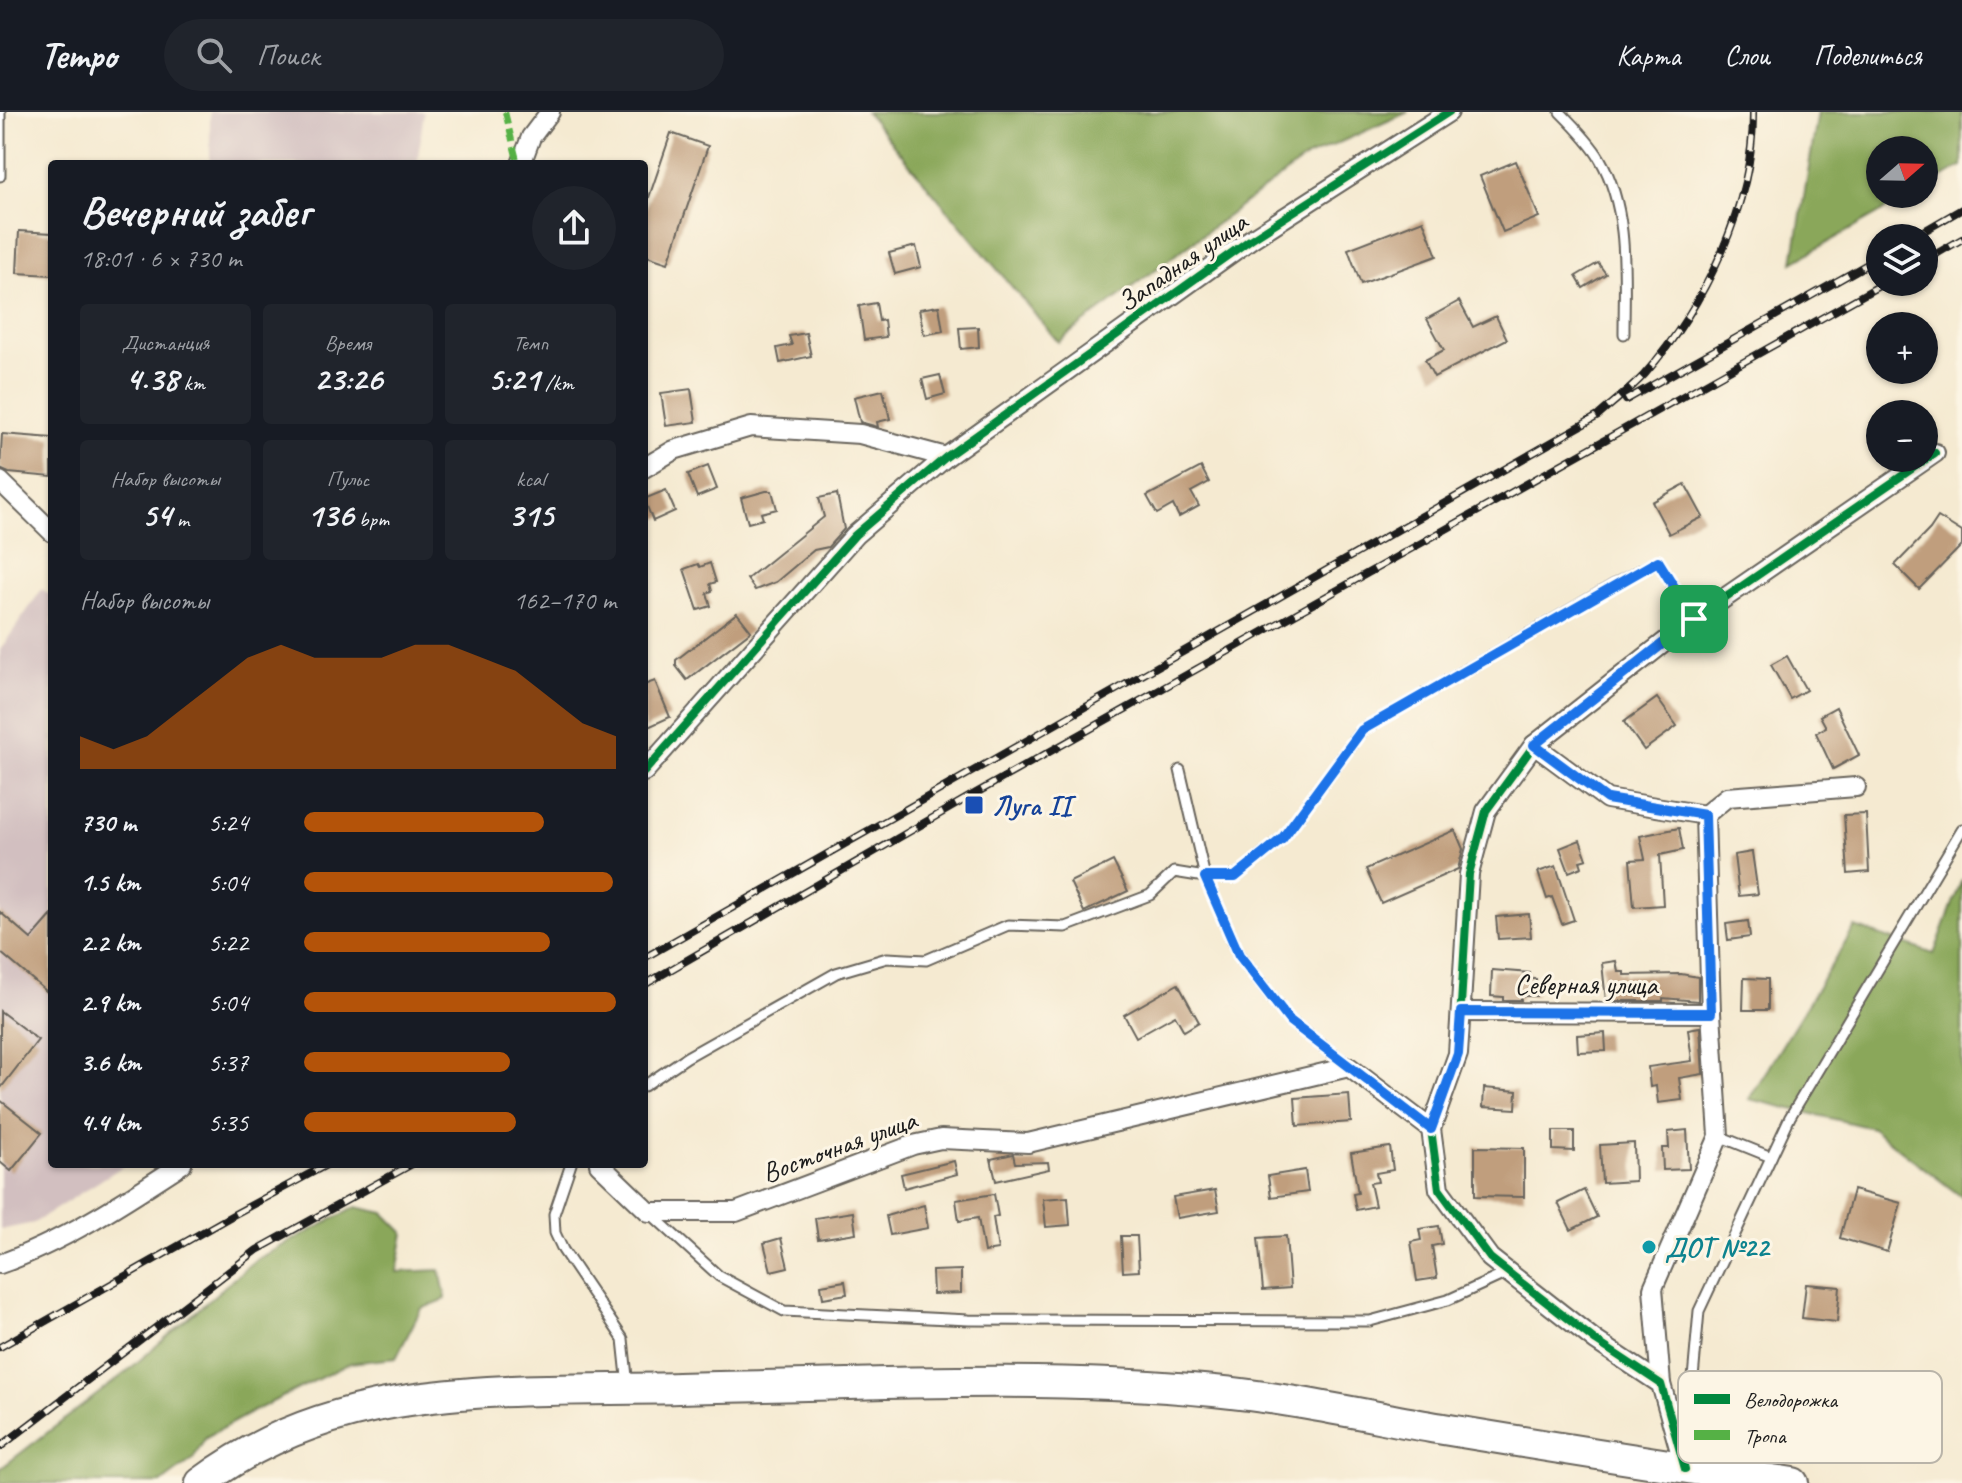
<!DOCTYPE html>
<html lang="ru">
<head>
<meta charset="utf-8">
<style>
	:root { --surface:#171b24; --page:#20242c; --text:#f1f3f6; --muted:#9ea1a6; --line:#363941; --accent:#b45309 }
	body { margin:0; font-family:Caveat,sans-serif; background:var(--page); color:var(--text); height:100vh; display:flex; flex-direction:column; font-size:30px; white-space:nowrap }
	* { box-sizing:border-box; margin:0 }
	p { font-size:26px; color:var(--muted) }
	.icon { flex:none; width:44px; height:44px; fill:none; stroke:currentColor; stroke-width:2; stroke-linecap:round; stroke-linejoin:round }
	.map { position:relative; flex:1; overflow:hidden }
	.drawer { position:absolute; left:48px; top:48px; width:600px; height:1008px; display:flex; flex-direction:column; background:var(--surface); border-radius:8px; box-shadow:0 2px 6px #0004 }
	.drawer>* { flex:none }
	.needle { width:52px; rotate:70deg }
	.fabs { position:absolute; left:1866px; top:24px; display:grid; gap:16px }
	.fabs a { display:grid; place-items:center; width:72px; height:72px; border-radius:50%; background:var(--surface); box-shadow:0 2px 6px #0004; font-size:40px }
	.pin { position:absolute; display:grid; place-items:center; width:68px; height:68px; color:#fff; margin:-34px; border-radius:16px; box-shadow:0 4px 12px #0006 }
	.round { display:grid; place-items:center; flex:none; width:84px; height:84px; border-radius:42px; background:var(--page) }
	.head { display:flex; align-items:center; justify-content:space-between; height:136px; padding:0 32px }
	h1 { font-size:44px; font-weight:600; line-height:60px }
	.metrics { display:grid; grid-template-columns:repeat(3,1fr); gap:12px; height:136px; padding:8px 32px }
	.metrics div { display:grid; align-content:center; border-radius:8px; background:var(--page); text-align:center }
	.metrics b { font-size:34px; font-weight:600 }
	.metrics small { font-size:22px; font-weight:400 }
	.metrics p { font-size:22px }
	.chart { height:224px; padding:16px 32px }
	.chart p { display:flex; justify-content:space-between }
	.chart svg { width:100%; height:144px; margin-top:8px; fill:var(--accent); opacity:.7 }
	ul { padding:0 32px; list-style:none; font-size:26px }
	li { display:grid; grid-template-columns:128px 96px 1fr; align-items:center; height:60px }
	li i { height:20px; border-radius:10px; background:var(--accent) }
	header { display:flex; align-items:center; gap:48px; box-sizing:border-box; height:112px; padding:0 40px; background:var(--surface); border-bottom:2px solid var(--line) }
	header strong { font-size:38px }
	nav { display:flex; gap:44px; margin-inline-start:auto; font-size:28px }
	.search { width:560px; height:72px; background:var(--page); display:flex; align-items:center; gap:20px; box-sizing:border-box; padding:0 28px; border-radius:44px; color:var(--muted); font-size:30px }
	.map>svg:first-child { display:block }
	.industrial { fill:#d2bfc0 }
	.forest { fill:#8aa75a; stroke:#53623b; stroke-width:2 }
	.building { fill:#c09e7d }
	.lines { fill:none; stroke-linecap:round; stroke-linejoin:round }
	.lane-casing { stroke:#68645b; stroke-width:13 }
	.street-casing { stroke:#68645b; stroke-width:22 }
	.primary-casing { stroke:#68645b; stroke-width:34 }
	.lane { stroke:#fff; stroke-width:9 }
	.street { stroke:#fff; stroke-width:18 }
	.primary { stroke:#fff; stroke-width:30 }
	.rail-casing { stroke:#1c1c1c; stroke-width:8 }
	.rail { stroke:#fcf5e5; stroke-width:5; stroke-dasharray:15; stroke-linecap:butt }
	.quiet { stroke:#55b145; stroke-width:6; stroke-dasharray:12 6; stroke-linecap:butt }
	.cycleway-casing { stroke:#fcf5e5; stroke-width:13 }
	.cycleway { stroke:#00873e; stroke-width:8 }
	.route-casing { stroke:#fff; stroke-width:16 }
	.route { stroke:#1a73e8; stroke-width:10 }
	.transit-dot { fill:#1a4fb4; stroke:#fcf5e5; stroke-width:3 }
	.culture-dot { fill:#0f9aa8; stroke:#fcf5e5; stroke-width:3 }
	.labels { text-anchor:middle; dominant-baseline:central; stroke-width:6; stroke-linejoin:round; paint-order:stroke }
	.street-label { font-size:28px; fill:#1c1c1c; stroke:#fcf5e5 }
	.transit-label { font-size:28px; font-weight:bold; fill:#164399; stroke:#fcf5e5; text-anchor:start }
	.culture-label { font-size:28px; font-weight:bold; fill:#0d838f; stroke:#fcf5e5; text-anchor:start }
	.key { fill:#fcf5e5; stroke:#b9b4a9; stroke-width:2 }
	.key-label { font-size:22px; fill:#1c1c1c }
</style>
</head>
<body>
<header>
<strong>Tempo</strong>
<div class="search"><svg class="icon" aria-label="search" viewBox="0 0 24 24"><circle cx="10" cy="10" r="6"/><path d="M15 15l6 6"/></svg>Поиск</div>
<nav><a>Карта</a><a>Слои</a><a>Поделиться</a></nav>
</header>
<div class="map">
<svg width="1962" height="1371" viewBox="0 0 1962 1371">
	<rect width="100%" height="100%" fill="#fcf5e5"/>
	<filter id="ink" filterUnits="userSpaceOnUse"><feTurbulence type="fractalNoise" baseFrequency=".0125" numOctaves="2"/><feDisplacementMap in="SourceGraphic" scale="16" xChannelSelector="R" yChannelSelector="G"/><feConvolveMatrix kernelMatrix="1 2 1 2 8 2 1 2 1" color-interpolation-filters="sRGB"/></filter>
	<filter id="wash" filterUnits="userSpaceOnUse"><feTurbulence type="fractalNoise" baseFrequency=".006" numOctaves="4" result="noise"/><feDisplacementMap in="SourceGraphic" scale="32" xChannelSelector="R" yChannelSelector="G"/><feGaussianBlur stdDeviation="1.8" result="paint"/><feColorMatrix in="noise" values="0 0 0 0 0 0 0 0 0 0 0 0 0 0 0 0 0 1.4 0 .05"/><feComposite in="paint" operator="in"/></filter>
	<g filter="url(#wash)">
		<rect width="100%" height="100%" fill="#f5ead1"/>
		<g class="industrial">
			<polygon points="210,0 424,0 417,52 210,52"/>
			<polygon points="42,477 52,485 52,1052 126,1052 34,1111 0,1118 0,538"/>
		</g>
		<g class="forest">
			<polygon points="866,0 1408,0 1307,45 1058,230"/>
			<polygon points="1818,0 1962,0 1962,54 1924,76 1924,38 1880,38 1880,82 1913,82 1793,150"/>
			<polygon points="1962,767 1962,1085 1872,1016 1749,987 1855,815 1934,842"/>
			<polygon points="356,1095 384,1101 404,1121 397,1160 440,1158 446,1187 421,1197 396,1246 350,1251 254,1299 206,1325 193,1347 161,1371 0,1371 0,1357 125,1261 255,1148"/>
		</g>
		<g id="blocks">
			<g class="building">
				<polygon points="671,21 708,34 668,151 644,143 644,100"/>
				<polygon points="1516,49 1539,105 1503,120 1480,64"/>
				<polygon points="1423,108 1437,144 1361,172 1348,137"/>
				<polygon points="19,119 52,121 52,163 17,161"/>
				<polygon points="916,134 921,155 895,162 889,141"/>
				<polygon points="1598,151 1606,162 1583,176 1576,164"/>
				<polygon points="1459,189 1473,215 1496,204 1507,227 1434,265 1425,248 1444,238 1427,207"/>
				<polygon points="876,191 879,209 884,208 886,225 864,228 859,194"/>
				<polygon points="939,194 943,219 924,223 919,197"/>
				<polygon points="978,215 979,235 961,237 959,216"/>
				<polygon points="806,221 811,244 780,251 777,236 792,233 789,224"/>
				<polygon points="940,263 945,282 927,287 922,267"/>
				<polygon points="691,277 696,310 666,314 661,281"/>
				<polygon points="883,278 890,307 877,310 878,315 860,310 854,285"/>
				<polygon points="2,322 52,326 52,365 9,361 0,357"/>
				<polygon points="708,354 717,377 697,385 688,362"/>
				<polygon points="1201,355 1209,370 1191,380 1199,394 1179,405 1173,393 1157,402 1147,384"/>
				<polygon points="1685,372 1703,405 1669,422 1652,390"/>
				<polygon points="666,378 675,399 653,409 644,387"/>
				<polygon points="766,379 772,379 777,397 761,401 763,407 748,411 741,386"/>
				<polygon points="837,382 844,417 828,435 814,438 776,470 755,478 747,467 824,405 819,386"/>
				<polygon points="1938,405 1962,420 1962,433 1919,477 1895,453 1930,417"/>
				<polygon points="710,451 716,470 710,472 712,479 707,481 711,494 698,498 684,457 698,452 700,455"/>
				<polygon points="737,501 751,519 687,568 676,554 676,548"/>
				<polygon points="1787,544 1806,578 1790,587 1771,553"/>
				<polygon points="655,569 670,605 644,617 644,573"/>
				<polygon points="1657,586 1677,614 1644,638 1624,610"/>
				<polygon points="1836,595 1859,643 1833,657 1816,621 1826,615 1820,604"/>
				<polygon points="1866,702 1869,760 1848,762 1844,703"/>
				<polygon points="1679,716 1683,738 1660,743 1663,793 1634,795 1630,748 1645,747 1640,724"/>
				<polygon points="1455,718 1463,737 1458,757 1381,791 1366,757"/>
				<polygon points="1580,728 1587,747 1580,749 1582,755 1569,760 1560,736"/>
				<polygon points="1752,740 1758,782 1739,784 1734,743"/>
				<polygon points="1113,749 1128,779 1084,800 1070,770"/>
				<polygon points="1556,754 1574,808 1562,812 1552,785 1547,787 1538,760"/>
				<polygon points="0,800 31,827 52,803 52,884 0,840"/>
				<polygon points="1529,802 1531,825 1498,827 1496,805"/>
				<polygon points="1748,809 1750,825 1728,828 1726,812"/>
				<polygon points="1616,849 1618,860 1624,860 1624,863 1681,862 1698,865 1698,889 1663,886 1663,889 1606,889 1602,851"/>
				<polygon points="1492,858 1530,861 1530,867 1536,867 1536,884 1521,884 1521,888 1503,888 1503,885 1491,884"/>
				<polygon points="1744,866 1768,867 1768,898 1743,898"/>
				<polygon points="1178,872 1199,910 1184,919 1175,903 1136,925 1124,903"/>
				<polygon points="0,899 38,928 0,977"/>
				<polygon points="1700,915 1703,962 1679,966 1682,988 1658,991 1656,974 1650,975 1648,955 1692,949 1688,917"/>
				<polygon points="1605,921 1606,939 1578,940 1577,923"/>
				<polygon points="1484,976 1517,979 1516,997 1483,995"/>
				<polygon points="1349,982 1351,1010 1297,1014 1295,986"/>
				<polygon points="0,988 42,1021 11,1059 0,1050"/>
				<polygon points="1687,1018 1689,1057 1663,1058 1662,1036 1669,1036 1668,1020"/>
				<polygon points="1553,1019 1574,1019 1574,1039 1553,1038"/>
				<polygon points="1634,1031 1635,1069 1602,1071 1600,1033"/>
				<polygon points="1390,1035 1393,1058 1376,1061 1378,1070 1370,1071 1375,1094 1356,1098 1353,1082 1358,1081 1351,1041"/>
				<polygon points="1475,1035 1524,1036 1524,1085 1475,1084"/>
				<polygon points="1013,1042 1015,1051 1048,1050 1049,1057 996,1069 991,1047"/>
				<polygon points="954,1049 957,1062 904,1076 901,1062"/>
				<polygon points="1305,1058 1308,1080 1271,1085 1268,1064"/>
				<polygon points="1215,1078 1219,1099 1177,1106 1173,1085"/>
				<polygon points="1584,1078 1597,1105 1571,1118 1558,1091"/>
				<polygon points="1853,1078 1901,1091 1887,1140 1840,1126"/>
				<polygon points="994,1082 998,1104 993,1105 998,1138 984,1140 978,1106 959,1109 956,1088"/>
				<polygon points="1068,1085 1070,1113 1046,1115 1043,1087"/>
				<polygon points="924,1093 928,1116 890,1123 886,1104"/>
				<polygon points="853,1100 856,1121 818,1127 815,1106"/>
				<polygon points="1439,1114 1442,1132 1432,1134 1437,1166 1417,1169 1411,1130 1421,1128 1419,1117"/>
				<polygon points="1121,1124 1137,1124 1139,1159 1123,1160"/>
				<polygon points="1286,1124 1290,1176 1263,1178 1258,1126"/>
				<polygon points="781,1126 788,1155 771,1159 764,1131"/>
				<polygon points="961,1158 961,1181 933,1182 932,1159"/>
				<polygon points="845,1169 847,1182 823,1186 821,1173"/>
				<polygon points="1806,1172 1840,1175 1837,1210 1802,1206"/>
			</g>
		</g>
	</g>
	<g filter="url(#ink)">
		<use href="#blocks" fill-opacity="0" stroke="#68645b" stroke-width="2"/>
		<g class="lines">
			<g class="lane-casing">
				<g id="lane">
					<path d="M1560,0c13,13 31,31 40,47 30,52 24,118 24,175"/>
					<polyline points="0,64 0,0"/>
					<polyline points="1180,658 1205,765 1239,843 1290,909 1349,954"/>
					<polyline points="644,974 687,945 836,861 887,846 926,848 1008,813 1065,815 1150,783 1174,760 1205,765 1235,765 1282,727 1362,618 1622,468 1658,449 1694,507"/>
					<polyline points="1719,1024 1771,1045"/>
					<polyline points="571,1052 554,1102 555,1121 563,1138 623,1227 628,1274"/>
					<polyline points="651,1102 719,1164 784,1199 969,1208 1370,1209 1448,1188 1507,1161"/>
					<polyline points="1686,1345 1699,1199 1790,1005 1962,717"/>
				</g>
			</g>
			<g class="street-casing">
				<g id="street">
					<polyline points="521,52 531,25 550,0"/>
					<polyline points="644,356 674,338 751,315 860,322 946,345"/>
					<polyline points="0,369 52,420"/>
					<polyline points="1534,633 1607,687 1705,703 1711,901 1719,1024 1653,1176 1661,1272"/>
					<polyline points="644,660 855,423 946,345 1251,127 1449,0"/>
					<polyline points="1705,703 1727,685 1856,675"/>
					<polyline points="1461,900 1711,901"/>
					<polyline points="599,1052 649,1100 736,1100 913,1033 941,1027 1028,1031 1349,955 1431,1017"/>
					<path d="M0,1152c65,-23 125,-63 182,-100"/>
					<polyline points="1685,1357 1661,1272 1596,1229 1490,1146 1439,1077 1431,1017 1458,942 1469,762 1486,699 1534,633 1694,507 1935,341"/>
				</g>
			</g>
			<g class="primary-casing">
				<path id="primary" d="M201,1371c139,-106 312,-91 477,-95 178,-3 359,-14 536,3 73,7 146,23 217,36 121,20 241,40 362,56"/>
			</g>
			<use href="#lane" class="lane"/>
			<use href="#street" class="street"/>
			<use href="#primary" class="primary"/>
			<g class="rail-casing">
				<g id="rail">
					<polyline points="1912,126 1962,97"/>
					<polyline points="1924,149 1962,127"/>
					<polyline points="1626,288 1880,145"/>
					<path d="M644,846l954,-542c15,-14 32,-26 46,-41 60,-68 110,-171 109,-263"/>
					<polyline points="644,873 969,685 1886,170"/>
					<polyline points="0,1235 233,1103 328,1052"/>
					<polyline points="0,1335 257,1138 412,1052"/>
				</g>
			</g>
			<use href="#rail" class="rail"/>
			<polyline class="quiet" points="505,0 518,52"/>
			<g class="cycleway-casing">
				<g id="cycleway">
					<polyline points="644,660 855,423 946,345 1251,127 1449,0"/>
					<polyline points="1685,1357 1661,1272 1596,1229 1490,1146 1439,1077 1431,1017 1458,942 1469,762 1486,699 1534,633 1694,507 1935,341"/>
				</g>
			</g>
			<use href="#cycleway" class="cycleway"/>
		</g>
	</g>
	<g class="lines" filter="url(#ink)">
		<g class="route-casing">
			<polygon id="route" points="1658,449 1694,507 1534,633 1607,687 1705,703 1711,901 1461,900 1458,942 1431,1017 1290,909 1239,843 1205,765 1235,765 1282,727 1362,618"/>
		</g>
		<use href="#route" class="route"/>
	</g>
	<rect class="transit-dot" x="964" y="683" width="20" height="20" rx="4"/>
	<circle class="culture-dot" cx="1649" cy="1135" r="8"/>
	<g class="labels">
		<g class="street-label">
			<text transform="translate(1182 150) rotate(-35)">Западная улица</text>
			<text x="1586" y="872">Северная улица</text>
			<text transform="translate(839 1034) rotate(-20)">Восточная улица</text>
		</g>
		<g class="transit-label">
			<text x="992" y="693">Луга II</text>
		</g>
		<g class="culture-label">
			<text x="1665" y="1135">ДОТ №22</text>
		</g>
	</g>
	<rect x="1678" y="1259" width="264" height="92" rx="12" class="key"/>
	<rect x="1694" y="1282" width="36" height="10" fill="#00873e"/>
	<rect x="1694" y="1318" width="36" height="10" fill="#55b145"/>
	<g class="key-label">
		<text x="1744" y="1295">Велодорожка</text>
		<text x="1744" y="1331">Тропа</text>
	</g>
</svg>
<div class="fabs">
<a><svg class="needle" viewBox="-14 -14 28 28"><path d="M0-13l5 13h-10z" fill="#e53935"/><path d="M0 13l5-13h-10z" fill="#9ea1a6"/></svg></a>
<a><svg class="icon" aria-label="layers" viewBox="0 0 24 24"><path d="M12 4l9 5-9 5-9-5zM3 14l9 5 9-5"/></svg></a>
<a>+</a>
<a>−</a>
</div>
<div class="pin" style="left:1694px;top:507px;background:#1e9e55"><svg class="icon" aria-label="arrive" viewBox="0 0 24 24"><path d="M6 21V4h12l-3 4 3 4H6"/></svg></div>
<section class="drawer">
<div class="head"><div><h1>Вечерний забег</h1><p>18:01 · 6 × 730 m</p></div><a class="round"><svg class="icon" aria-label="share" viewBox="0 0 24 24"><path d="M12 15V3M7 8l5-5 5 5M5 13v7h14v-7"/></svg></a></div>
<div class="metrics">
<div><p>Дистанция</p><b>4.38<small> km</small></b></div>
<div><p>Время</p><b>23:26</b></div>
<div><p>Темп</p><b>5:21<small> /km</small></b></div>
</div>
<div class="metrics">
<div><p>Набор высоты</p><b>54<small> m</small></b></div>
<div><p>Пульс</p><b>136<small> bpm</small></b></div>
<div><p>kcal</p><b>315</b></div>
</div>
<div class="chart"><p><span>Набор высоты</span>162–170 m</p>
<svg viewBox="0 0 160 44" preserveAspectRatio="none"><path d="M0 44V34L10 38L20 34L30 26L40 18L50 10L60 6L70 10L80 10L90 10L100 6L110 6L120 10L130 14L140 22L150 30L160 34V44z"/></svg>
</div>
<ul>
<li><b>730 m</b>5:24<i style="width:77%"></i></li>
<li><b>1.5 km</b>5:04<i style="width:99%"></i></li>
<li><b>2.2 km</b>5:22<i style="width:79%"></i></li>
<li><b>2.9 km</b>5:04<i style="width:100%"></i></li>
<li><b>3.6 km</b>5:37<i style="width:66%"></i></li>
<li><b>4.4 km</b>5:35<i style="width:68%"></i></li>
</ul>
</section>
</div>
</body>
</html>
